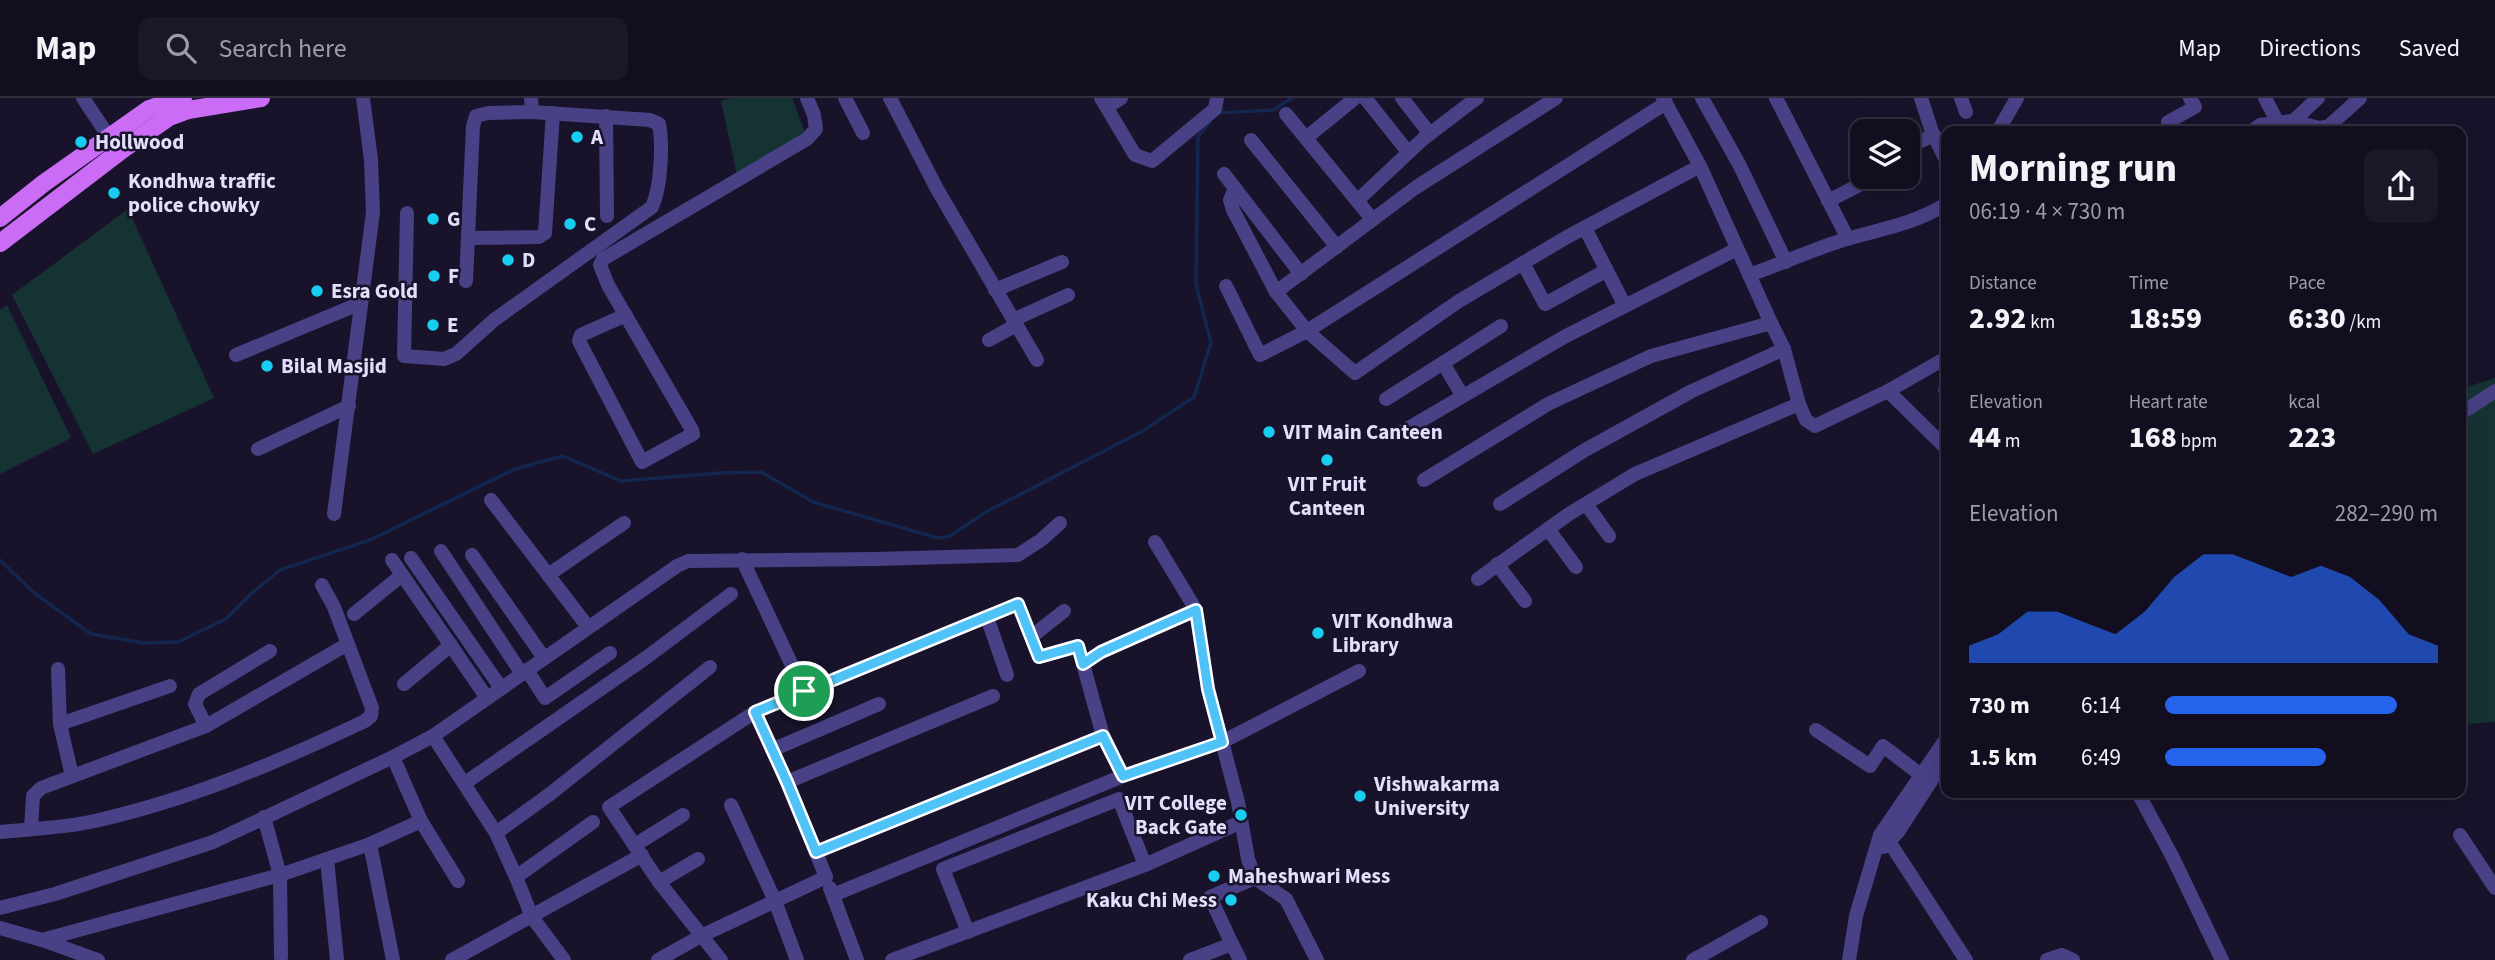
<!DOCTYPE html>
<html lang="en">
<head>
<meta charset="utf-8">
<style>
	:root { --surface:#120e20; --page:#1b1729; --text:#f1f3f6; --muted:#9c9ca5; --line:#312e3e; --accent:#2563eb }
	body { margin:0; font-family:"Source Sans 3",sans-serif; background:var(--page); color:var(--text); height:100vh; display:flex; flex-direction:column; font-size:26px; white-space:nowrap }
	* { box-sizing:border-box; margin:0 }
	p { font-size:23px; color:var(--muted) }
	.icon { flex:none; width:38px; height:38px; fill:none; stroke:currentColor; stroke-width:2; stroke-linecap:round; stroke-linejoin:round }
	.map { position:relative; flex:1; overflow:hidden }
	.side { position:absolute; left:1941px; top:28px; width:525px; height:672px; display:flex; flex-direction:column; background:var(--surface); border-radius:14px; box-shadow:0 7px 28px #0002,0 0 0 2px var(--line) }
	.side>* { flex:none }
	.buttons { position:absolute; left:1850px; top:21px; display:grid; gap:14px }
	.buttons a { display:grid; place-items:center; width:70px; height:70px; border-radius:14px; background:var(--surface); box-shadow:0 7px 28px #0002,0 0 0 2px var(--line); font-size:35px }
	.pin { position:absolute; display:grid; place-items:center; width:60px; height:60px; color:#fff; margin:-30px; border:4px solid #fff; border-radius:50%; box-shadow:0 2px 7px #0007 }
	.round { display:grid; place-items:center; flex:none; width:74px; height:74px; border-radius:14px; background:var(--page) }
	.overview { display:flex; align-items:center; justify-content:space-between; height:119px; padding:0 28px }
	h1 { font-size:38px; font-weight:800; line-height:52px }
	.figures { display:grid; grid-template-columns:repeat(3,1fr); gap:10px; height:119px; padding:7px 28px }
	.figures div { display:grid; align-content:center }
	.figures b { font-size:30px; font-weight:800 }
	.figures small { font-size:19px; font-weight:400 }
	.figures p { font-size:19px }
	.chart { height:196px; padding:14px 28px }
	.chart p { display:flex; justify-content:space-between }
	.chart svg { width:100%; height:126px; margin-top:7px; fill:var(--accent); opacity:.7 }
	ul { padding:0 28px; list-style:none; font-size:23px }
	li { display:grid; grid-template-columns:112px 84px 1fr; align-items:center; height:52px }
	li i { height:18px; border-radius:9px; background:var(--accent) }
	header { display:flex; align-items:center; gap:42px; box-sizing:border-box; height:98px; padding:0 35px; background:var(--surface); border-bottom:2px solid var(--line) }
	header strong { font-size:33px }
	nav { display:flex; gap:38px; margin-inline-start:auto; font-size:24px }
	.search { width:490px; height:63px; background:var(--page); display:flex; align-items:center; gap:18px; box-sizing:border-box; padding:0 24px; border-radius:14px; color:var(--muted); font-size:26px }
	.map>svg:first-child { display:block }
	.green { fill:#163334 }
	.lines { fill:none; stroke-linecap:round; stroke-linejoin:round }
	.stream { stroke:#13264e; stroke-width:3.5 }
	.minor { stroke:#484186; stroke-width:14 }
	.major { stroke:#cb6cf6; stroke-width:18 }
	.route-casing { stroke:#fff; stroke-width:14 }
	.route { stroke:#4fc3f7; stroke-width:9 }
	.poi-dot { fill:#17cdf1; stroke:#18132a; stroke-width:2.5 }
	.labels { text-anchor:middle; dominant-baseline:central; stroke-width:5; stroke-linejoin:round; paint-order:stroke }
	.poi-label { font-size:21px; font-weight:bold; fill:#e4defd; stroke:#18132a; text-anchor:start }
</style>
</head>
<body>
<header>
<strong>Map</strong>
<div class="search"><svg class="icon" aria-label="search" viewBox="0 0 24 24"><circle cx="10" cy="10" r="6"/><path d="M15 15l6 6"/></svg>Search here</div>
<nav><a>Map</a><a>Directions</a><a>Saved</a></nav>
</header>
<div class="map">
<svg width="2495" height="862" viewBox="0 0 2495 862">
	<rect width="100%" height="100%" fill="#18132a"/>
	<g class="green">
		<polygon points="730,0 792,0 806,37 737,77 721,3"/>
		<polygon points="128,111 214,300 93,356 12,197"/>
		<polygon points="7,207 71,340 0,376 0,212"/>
		<polygon points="2495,280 2495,624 2461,626 2460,291"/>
	</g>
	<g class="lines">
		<g class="stream">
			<polyline points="1218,15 1273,12 1292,0"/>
			<polyline points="0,462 33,494 91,536 144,545 178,544 226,521 252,495 280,472 370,442 515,371 563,358 621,383 720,375 761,374 813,404 938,440 950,438 984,415 1141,334 1194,299 1211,245 1196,186 1198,38 1210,24"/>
		</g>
		<g class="minor">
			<polyline points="83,0 115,48"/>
			<polyline points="845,0 863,35"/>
			<polyline points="890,0 937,91 1037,262"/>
			<polyline points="1101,0 1135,57 1152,63 1215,11 1217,0"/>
			<polyline points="1365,0 1408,54"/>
			<polyline points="1402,0 1430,36"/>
			<polyline points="1663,0 1700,68 1771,225"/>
			<polyline points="1702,0 1739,66 1786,164"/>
			<polyline points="1776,0 1848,141"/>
			<polyline points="1921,0 1932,34 1946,62"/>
			<polyline points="1961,0 1966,14"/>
			<polyline points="2265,0 2278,25"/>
			<polyline points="1666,5 1307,233 1355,275 1459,203 1567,139 1700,68"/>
			<polyline points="1107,9 1121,0"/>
			<polyline points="1286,16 1372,121"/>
			<polyline points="606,18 607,118"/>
			<polyline points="2289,27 2318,0"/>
			<polyline points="1998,33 2017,0"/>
			<polyline points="2173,33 2168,24 2195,9 2190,0"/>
			<polyline points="2252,33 2260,27 2293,23 2319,30 2329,28 2360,0"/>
			<polyline points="1306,40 1355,0"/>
			<polyline points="1251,42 1337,149"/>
			<polyline points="1908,49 1934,37"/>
			<polyline points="1224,76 1301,176"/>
			<polyline points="1235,90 1230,102 1233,112 1276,194"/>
			<polyline points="1358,102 1423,41 1477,0"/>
			<polyline points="1828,103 1869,82"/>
			<path d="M407,115l-3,143 40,3 12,-5 38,-34 158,-113c9,-20 11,-62 7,-83l-9,-4 -118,-8"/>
			<polyline points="1585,130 1625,208"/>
			<polyline points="468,140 539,139 545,135 553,15"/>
			<polyline points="1523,165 1545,206 1607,172"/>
			<path d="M1749,177c30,-10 60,-24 91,-34 36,-11 73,-16 106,-37"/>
			<polyline points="466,183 473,28 476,18 488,15 532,14 531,0"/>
			<polyline points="1226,188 1260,257 1307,233 1276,194 1415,90 1556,0"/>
			<polyline points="995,192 1062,164"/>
			<polyline points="626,217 581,237 579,243 642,364 693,336 692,332 608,187 600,167 603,161 807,41 816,31 814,17 807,0"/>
			<polyline points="1013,222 1068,197"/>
			<polyline points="989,242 1016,227"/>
			<polyline points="236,257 361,205"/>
			<polyline points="1945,292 1946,293"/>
			<polyline points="1888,293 1946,260"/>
			<polyline points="1462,297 1443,265 1501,228"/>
			<polyline points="1386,301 1443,265"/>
			<polyline points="1799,306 1806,322 1815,328 1888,293 1946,350"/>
			<polyline points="2460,316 2495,293"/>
			<polyline points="1400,335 1564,239 1737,151"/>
			<polyline points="258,351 349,308"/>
			<polyline points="1424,382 1548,306 1651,258 1771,225 1784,251 1799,306 1635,376 1569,416 1478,481"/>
			<polyline points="491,402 588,529"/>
			<polyline points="1500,406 1585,352 1692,293 1784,251"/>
			<polyline points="1586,406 1609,438"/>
			<polyline points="334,416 373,114 371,62 363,0"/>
			<polyline points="1548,431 1576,469"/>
			<polyline points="1155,444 1196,512 1208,591 1238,704 1248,761 1255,780 1286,801 1317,862"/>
			<polyline points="441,453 522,576"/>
			<polyline points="472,457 544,560"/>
			<polyline points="411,460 501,590"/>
			<polyline points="742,461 804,593"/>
			<polyline points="392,462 487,600"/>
			<polyline points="1497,466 1525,503"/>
			<polyline points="548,477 624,425"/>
			<polyline points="354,516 402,477"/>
			<polyline points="987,519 1007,577"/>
			<polyline points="1031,539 1064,513"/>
			<polyline points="58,571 60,626 72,678"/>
			<polyline points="527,572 545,600 610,555"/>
			<polyline points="404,586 451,547"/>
			<polyline points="60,626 170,588"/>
			<polyline points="206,628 195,606 199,596 270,553"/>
			<polyline points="1816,632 1870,668 1883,648 1921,677"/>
			<polyline points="433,638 496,735 516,779"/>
			<polyline points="1103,638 1123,678"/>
			<polyline points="772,652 879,606"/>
			<polyline points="787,684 993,598"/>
			<polyline points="465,685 647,559 731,496"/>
			<polyline points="2138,695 2172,758 2222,862"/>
			<polyline points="731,707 775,803 797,862"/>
			<polyline points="264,719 280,777 281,859"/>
			<polyline points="421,723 458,783"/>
			<polyline points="31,731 33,698 41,690 206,628 346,547"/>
			<path d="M0,734c30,-3 61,-4 90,-10 97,-21 186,-59 275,-101l6,-5 1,-8 -38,-101 -12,-22"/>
			<polyline points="496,735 550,696 710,569"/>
			<polyline points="1880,737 1890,745 1966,862"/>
			<polyline points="2460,737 2495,790"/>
			<polyline points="370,746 421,723 393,659"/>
			<polyline points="635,747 683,717"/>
			<polyline points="1884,749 1898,734 1946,660"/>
			<polyline points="816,754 1103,638 1083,566 1101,554 1196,512"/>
			<polyline points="327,761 337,862"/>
			<polyline points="659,784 698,761"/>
			<polyline points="830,790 857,862"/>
			<polyline points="833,797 1123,678 1222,644 1359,573"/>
			<polyline points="0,810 55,796 213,744 393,659 433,638 677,468 688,463 876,461 1018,457 1041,442 1060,425"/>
			<polyline points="0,830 42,842 98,862"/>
			<polyline points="968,834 943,771 1119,701 1145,767"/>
			<polyline points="42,842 280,777 370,746 393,862"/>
			<polyline points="1232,846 1210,799 1255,780"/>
			<polyline points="452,862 642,757"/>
			<polyline points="564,862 532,819 516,779 593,724"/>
			<polyline points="658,862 701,838 826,779 787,684 755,614"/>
			<polyline points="721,862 659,784 609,709 755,614 1018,506 1039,559 1078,548 1083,566"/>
			<polyline points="892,862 1145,767 1241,724"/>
			<polyline points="1190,862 1232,846 1240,862"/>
			<polyline points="1693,862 1761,824"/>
			<polyline points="1849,862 1856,818 1880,737 1946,641"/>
			<polyline points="2047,862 2062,857 2073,862"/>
		</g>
		<g class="major">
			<polyline points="0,120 44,85 149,11 183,0"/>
			<polyline points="0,145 123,51 169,19 188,12 261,0"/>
		</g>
	</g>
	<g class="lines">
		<g class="route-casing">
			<polygon id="route" points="1018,506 1039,559 1078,548 1083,566 1101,554 1196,512 1208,591 1222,644 1123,678 1103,638 816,754 787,684 755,614"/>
		</g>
		<use href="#route" class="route"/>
	</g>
	<g class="poi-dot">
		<circle cx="577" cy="39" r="7"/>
		<circle cx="81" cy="44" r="7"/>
		<circle cx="114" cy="95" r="7"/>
		<circle cx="433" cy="121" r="7"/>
		<circle cx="570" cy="126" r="7"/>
		<circle cx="508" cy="162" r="7"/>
		<circle cx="434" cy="178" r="7"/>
		<circle cx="317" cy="193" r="7"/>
		<circle cx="433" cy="227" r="7"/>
		<circle cx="267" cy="268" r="7"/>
		<circle cx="1269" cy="334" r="7"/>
		<circle cx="1327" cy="362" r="7"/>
		<circle cx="1318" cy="535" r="7"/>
		<circle cx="1360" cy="698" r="7"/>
		<circle cx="1241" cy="717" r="7"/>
		<circle cx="1214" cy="778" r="7"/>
		<circle cx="1231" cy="802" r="7"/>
	</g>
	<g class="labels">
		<g class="poi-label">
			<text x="591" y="39">A</text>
			<text x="95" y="44">Hollwood</text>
			<text x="128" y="83">Kondhwa traffic<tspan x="128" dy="24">police chowky</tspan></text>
			<text x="447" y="121">G</text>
			<text x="584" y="126">C</text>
			<text x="522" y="162">D</text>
			<text x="448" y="178">F</text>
			<text x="331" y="193">Esra Gold</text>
			<text x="447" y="227">E</text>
			<text x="281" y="268">Bilal Masjid</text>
			<text x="1283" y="334">VIT Main Canteen</text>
			<text x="1327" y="386" text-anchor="middle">VIT Fruit<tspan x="1327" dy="24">Canteen</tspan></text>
			<text x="1332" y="523">VIT Kondhwa<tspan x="1332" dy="24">Library</tspan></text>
			<text x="1374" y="686">Vishwakarma<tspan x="1374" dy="24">University</tspan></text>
			<text x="1227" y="705" text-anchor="end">VIT College<tspan x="1227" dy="24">Back Gate</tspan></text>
			<text x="1228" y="778">Maheshwari Mess</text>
			<text x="1217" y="802" text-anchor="end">Kaku Chi Mess</text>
		</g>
	</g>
</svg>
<div class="buttons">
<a><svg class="icon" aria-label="layers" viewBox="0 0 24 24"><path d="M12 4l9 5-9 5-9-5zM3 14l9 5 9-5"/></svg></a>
</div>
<div class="pin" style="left:804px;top:593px;background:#1e9e55"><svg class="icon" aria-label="arrive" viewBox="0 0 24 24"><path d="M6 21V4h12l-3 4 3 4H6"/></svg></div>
<section class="side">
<div class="overview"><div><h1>Morning run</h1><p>06:19 · 4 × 730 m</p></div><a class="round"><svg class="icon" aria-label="share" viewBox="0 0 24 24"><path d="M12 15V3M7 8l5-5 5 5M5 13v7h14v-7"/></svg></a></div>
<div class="figures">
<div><p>Distance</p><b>2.92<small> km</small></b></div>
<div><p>Time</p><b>18:59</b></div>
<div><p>Pace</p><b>6:30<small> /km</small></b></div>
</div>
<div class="figures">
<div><p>Elevation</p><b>44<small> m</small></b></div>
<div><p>Heart rate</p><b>168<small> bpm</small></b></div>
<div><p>kcal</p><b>223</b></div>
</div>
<div class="chart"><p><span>Elevation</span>282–290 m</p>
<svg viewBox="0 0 160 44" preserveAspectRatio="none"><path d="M0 44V38L10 34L20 26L30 26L40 30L50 34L60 26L70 14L80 6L90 6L100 10L110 14L120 10L130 14L140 22L150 34L160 38V44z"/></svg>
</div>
<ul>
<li><b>730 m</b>6:14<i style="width:85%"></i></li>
<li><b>1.5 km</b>6:49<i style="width:59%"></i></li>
</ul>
</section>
</div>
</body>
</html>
